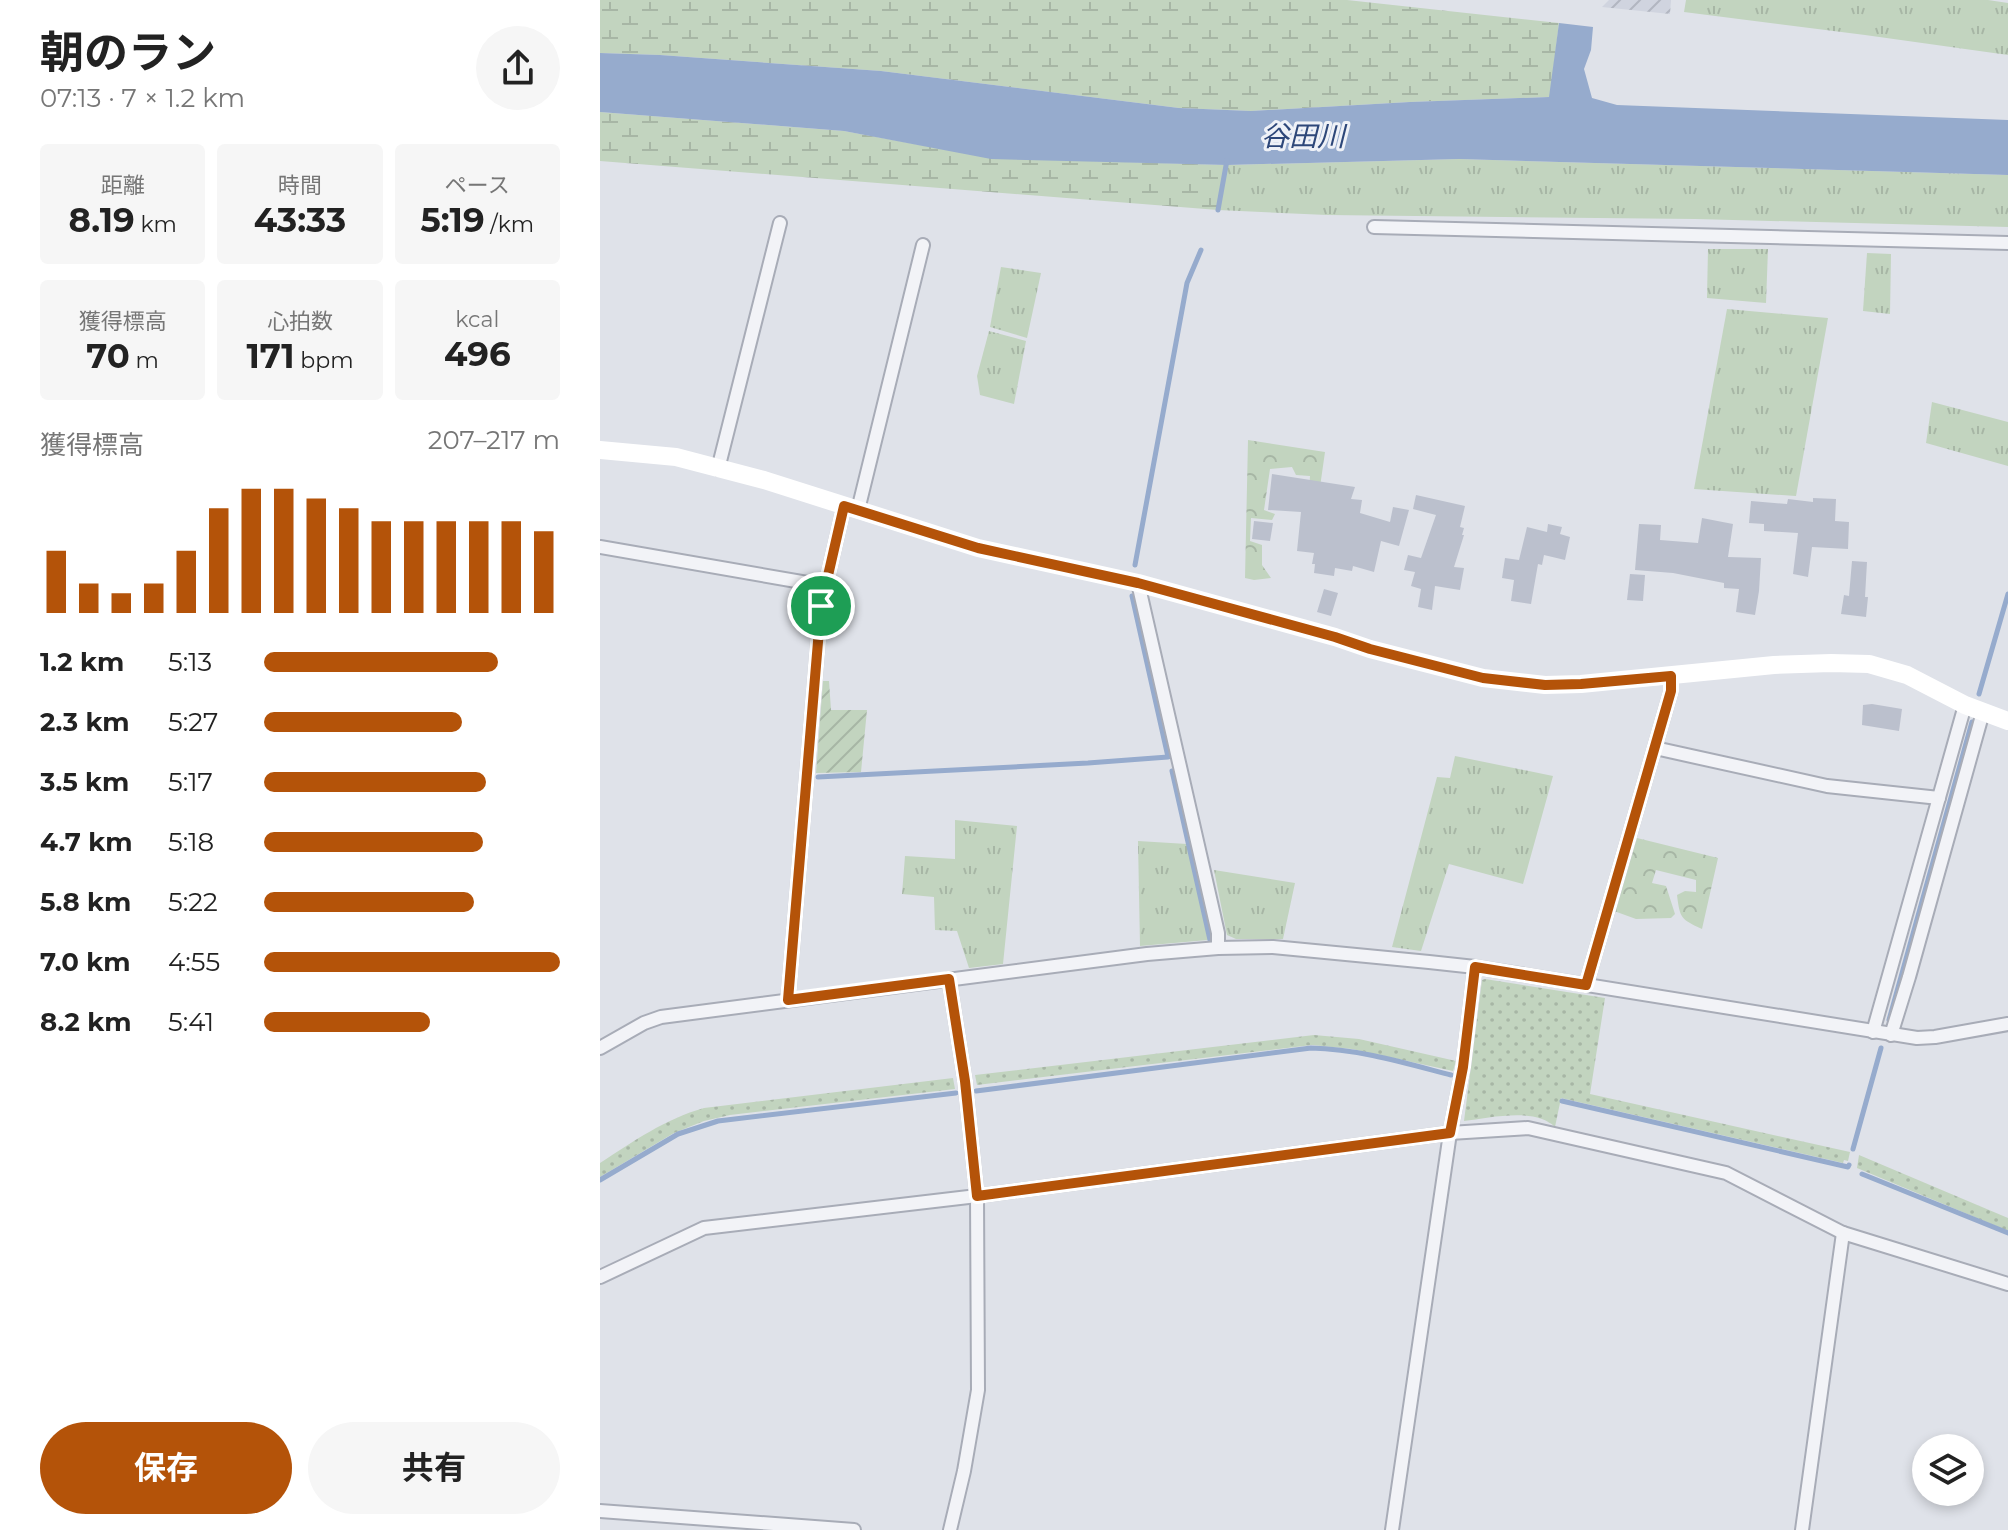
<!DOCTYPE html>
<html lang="ja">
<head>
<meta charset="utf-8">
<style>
	:root { --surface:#fff; --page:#f6f6f6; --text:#222; --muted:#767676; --accent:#b45309 }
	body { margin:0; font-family:Montserrat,"Noto Sans JP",sans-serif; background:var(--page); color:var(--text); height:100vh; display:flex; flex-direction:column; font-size:30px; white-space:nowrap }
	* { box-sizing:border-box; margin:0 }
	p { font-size:26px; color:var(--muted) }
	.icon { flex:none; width:44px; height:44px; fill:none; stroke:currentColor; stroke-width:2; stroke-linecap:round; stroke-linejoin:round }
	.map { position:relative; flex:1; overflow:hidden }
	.sheet { display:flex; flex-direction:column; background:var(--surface); width:600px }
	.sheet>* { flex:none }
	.fabs { position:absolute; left:1312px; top:1434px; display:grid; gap:16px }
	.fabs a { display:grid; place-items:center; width:72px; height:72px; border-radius:50%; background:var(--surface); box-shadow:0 4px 12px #0003; font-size:40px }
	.pin { position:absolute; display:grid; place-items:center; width:68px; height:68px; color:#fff; margin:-34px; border:4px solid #fff; border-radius:50%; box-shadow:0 2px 8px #0007 }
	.round { display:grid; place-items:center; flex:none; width:84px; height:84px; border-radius:42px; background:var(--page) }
	.headline { display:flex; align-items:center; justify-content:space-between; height:136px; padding:0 40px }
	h1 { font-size:44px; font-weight:700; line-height:60px }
	.figures { display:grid; grid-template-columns:repeat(3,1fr); gap:12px; height:136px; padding:8px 40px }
	.figures div { display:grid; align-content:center; border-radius:8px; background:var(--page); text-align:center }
	.figures b { font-size:34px; font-weight:700 }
	.figures small { font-size:22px; font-weight:400 }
	.figures p { font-size:22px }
	.chart { height:224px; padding:16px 40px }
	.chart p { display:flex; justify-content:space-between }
	.chart svg { width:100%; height:144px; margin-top:8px; stroke:var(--accent); stroke-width:6 }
	.cta { display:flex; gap:16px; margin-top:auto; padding:16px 40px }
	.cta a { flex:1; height:92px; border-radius:48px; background:var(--accent); color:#fff; font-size:32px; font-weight:700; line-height:92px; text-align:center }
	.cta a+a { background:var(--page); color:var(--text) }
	ul { padding:0 40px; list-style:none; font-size:26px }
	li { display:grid; grid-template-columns:128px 96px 1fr; align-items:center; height:60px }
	li i { height:20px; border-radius:10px; background:var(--accent) }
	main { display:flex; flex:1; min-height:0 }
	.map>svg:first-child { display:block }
	.industrial { fill:url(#industrial-furrows) }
	.grass { fill:url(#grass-tufts) }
	.forest { fill:url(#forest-crowns) }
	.wetland { fill:url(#wetland-marsh) }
	.park { fill:url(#park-dots) }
	.garden { fill:url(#garden-furrows) }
	.water { fill:#96abcd }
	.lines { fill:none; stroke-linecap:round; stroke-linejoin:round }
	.stream { stroke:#96abcd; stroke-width:5 }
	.building { fill:#bbc0cd }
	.street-casing { stroke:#a8acb7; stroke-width:16 }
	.street { stroke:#f2f3f7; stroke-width:12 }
	.secondary { stroke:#fff; stroke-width:18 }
	.route-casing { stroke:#fff; stroke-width:16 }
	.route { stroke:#b45309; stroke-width:10 }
	.labels { text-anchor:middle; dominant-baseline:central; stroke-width:6; stroke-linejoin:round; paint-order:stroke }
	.water-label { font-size:28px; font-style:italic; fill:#2d4779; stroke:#eef1f7 }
</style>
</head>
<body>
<main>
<section class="sheet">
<div class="headline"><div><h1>朝のラン</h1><p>07:13 · 7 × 1.2 km</p></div><a class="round"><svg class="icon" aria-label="share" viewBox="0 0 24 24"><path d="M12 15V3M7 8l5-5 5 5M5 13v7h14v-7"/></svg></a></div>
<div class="figures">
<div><p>距離</p><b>8.19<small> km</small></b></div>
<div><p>時間</p><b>43:33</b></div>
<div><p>ペース</p><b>5:19<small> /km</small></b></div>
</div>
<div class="figures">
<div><p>獲得標高</p><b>70<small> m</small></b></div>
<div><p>心拍数</p><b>171<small> bpm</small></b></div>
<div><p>kcal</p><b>496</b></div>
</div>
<div class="chart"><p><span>獲得標高</span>207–217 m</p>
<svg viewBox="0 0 160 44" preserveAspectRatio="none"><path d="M5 44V25M15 44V35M25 44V38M35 44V35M45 44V25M55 44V12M65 44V6M75 44V6M85 44V9M95 44V12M105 44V16M115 44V16M125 44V16M135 44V16M145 44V16M155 44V19"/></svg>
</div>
<ul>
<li><b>1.2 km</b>5:13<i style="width:79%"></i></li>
<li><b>2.3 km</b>5:27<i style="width:67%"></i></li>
<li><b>3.5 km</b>5:17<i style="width:75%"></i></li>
<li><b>4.7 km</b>5:18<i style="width:74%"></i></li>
<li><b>5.8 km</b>5:22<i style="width:71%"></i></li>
<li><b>7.0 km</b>4:55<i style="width:100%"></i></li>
<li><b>8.2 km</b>5:41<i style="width:56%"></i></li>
</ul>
<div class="cta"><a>保存</a><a>共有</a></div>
</section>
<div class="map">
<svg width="1408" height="1530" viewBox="0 0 1408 1530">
	<defs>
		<pattern id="industrial-furrows" width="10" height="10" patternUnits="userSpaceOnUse" patternTransform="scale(2)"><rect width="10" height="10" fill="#d0d4df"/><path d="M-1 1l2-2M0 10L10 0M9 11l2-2" fill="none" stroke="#b2b6c1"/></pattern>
		<pattern id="grass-tufts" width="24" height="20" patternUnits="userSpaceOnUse" patternTransform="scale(2)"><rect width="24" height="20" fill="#c2d4bf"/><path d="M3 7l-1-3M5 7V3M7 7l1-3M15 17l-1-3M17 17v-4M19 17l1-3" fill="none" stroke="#a7b6a5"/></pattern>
		<pattern id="forest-crowns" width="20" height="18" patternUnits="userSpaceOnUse" patternTransform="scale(2)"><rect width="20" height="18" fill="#c2d4bf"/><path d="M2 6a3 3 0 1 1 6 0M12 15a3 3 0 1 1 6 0" fill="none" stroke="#a7b6a5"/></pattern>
		<pattern id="wetland-marsh" width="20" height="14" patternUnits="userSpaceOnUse" patternTransform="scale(2)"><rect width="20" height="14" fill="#c2d4bf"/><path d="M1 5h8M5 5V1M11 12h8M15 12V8" fill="none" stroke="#a7b6a5"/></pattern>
		<pattern id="park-dots" width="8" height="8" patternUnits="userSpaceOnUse" patternTransform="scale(2)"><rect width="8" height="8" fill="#c2d4bf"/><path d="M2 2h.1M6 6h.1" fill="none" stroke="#a7b6a5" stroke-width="1.8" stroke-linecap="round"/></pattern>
		<pattern id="garden-furrows" width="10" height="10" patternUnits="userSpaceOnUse" patternTransform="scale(2)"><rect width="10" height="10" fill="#c2d4bf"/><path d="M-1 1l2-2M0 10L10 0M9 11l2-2" fill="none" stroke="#a7b6a5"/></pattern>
	</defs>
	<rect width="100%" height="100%" fill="#dfe2e9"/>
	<polygon class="industrial" points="1009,0 1071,0 1070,14 1002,7"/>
	<g class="grass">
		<polygon points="1086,0 1388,0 1408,3 1408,55 1265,35 1084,12"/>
		<polygon points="859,159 1408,175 1408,227 1095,219 727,215 618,210 627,165"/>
		<polygon points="1108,249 1168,249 1166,303 1107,298"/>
		<polygon points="1267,253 1291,254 1290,314 1263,311"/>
		<polygon points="401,267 441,273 427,338 390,327"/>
		<polygon points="1127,309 1228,318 1196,496 1094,489"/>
		<polygon points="389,331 426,341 414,404 380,395 377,376"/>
		<polygon points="1332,402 1408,422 1408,466 1326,443"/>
		<polygon points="855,756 953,776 923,884 849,864 821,951 792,947 837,777 850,778"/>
		<polygon points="355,820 417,826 403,964 369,968 357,931 335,930 334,897 302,894 305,856 355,859"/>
		<polygon points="538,841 587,844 608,940 540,946"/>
		<polygon points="614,870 695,883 683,939 636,939 627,935"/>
	</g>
	<g class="forest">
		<polygon points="648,440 725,452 717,508 708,508 710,476 696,475 692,467 670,469 664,510 675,514 672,520 651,518 650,541 662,545 662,565 671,578 654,580 645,578"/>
		<path d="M1037,838l81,20 -16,71c-21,-10 -22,-10 -25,-34l8,-4 11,1v-12l-40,-10 -4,13 14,3 9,28 -4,4 -35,1 -22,-8z"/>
	</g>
	<g class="wetland">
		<polygon points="0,0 747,0 959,23 950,97 810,102 651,111 579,108 281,71 60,55 0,53"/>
		<polygon points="0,112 244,131 391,158 627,165 618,210 0,161"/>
	</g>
	<g class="park">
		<path d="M885,979l120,19 -15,96 260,58 -2,9 -4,-1 -1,3 -282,-65 -6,29c-20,-20 -65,-9 -91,-6l18,-141z"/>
		<polygon points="714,1035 759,1039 856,1061 853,1071 752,1049 712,1045 377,1085 375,1075"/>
		<path d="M353,1078l2,11 -225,26 -26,6 -30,12 -74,44v-14c34,-22 65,-44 104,-55z"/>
		<polygon points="1259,1155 1408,1218 1408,1231 1257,1168"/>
	</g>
	<polygon class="garden" points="223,681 229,681 231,710 267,710 261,772 216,773"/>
	<polygon class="water" points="959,23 993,27 991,50 984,69 992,98 1017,105 1408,120 1408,175 859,159 627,165 391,159 244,131 0,112 0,53 60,55 281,71 579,108 651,111 810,102 949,97"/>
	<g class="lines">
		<g class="stream">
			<polyline points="618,210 627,160"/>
			<polyline points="535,565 587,283 601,250"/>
			<polyline points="1379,694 1408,594"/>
			<polyline points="572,771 610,940"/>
			<polyline points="218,777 488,763 568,757 532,596"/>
			<polyline points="1289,1020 1372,722"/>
			<path d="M376,1091l335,-43c48,1 94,15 140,27"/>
			<polyline points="962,1101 1248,1167 1249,1165"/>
			<polyline points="1253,1149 1281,1048"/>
			<polyline points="1262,1174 1408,1233"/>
			<polyline points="0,1180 78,1134 118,1121 356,1093"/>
		</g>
	</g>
	<g class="building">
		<polygon points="672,474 755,487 751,499 762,500 760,513 790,522 793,507 809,510 799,546 781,541 774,572 753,566 752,571 735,568 734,576 714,573 715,564 712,564 714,553 697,551 701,512 668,510"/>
		<polygon points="816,495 865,506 860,527 864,528 862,535 864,535 854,567 864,568 860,590 835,586 832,610 818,607 821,589 811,586 815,572 804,570 808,555 821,558 836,515 813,509"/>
		<polygon points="1213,498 1236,499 1235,521 1249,522 1248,549 1212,547 1208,577 1193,574 1198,533 1164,531 1164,524 1149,523 1151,501 1187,504 1188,499 1213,502"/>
		<polygon points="1102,518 1133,524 1128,557 1161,558 1159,591 1155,615 1136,612 1139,589 1124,588 1124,583 1073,573 1035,570 1039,524 1061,525 1060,540 1098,543"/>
		<polygon points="654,521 673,523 670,541 652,539"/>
		<polygon points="948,524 962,527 960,534 970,537 965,560 944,555 942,565 938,564 931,604 911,601 914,580 902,578 905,558 919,560 927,527 947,532"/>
		<polygon points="1252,561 1267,562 1265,597 1268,597 1266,617 1241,614 1244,595 1249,596"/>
		<polygon points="1030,574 1045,575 1043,601 1027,600"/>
		<polygon points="724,589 738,593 731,616 717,612"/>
		<polygon points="1272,704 1302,709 1299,731 1262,725 1263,705"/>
	</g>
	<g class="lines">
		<g class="street-casing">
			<g id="street">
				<polyline points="774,227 1408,243"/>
				<polyline points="118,469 180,223"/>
				<polyline points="258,510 323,245"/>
				<polyline points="0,547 225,586"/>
				<polyline points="538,583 618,933 618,948"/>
				<polyline points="1055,748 1227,786 1339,798"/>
				<polyline points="349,979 365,1081 377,1196 378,1390 364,1471 350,1530"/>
				<polyline points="986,985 1071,691 1071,676"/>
				<polyline points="188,1000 221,606 244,506"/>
				<polyline points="1273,1032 1365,705"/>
				<polyline points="1291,1035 1309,977 1383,712"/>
				<polyline points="0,1048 44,1023 61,1017 547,954 618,948 673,947 829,962 875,967 1317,1038 1335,1037 1408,1024"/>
				<polyline points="0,1277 104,1228 377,1196 850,1133 928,1128 1126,1173 1243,1233 1408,1284"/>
				<polyline points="0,1511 254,1530"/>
				<polyline points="792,1530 850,1133 863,1067 875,967"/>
				<polyline points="1202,1530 1243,1233"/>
			</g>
		</g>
		<use href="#street" class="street"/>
		<polyline class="secondary" points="0,450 76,457 164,480 378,548 538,583 735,637 770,649 883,678 945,685 981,684 1174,665 1231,663 1269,664 1307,675 1365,705 1408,721"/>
	</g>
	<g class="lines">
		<g class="route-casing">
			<polygon id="route" points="244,506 378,548 538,583 735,637 770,649 883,678 945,685 981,684 1071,676 1071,691 986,985 875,967 863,1067 850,1133 377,1196 365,1081 349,979 188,1000 221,606"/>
		</g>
		<use href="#route" class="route"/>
	</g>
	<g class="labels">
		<g class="water-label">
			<text x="703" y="136">谷田川</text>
		</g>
	</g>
</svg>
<div class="fabs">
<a><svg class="icon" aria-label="layers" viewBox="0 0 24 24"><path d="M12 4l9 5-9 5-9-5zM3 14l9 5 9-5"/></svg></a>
</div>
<div class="pin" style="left:221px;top:606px;background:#1e9e55"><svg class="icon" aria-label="arrive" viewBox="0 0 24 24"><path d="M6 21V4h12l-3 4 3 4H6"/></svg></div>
</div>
</main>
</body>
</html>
